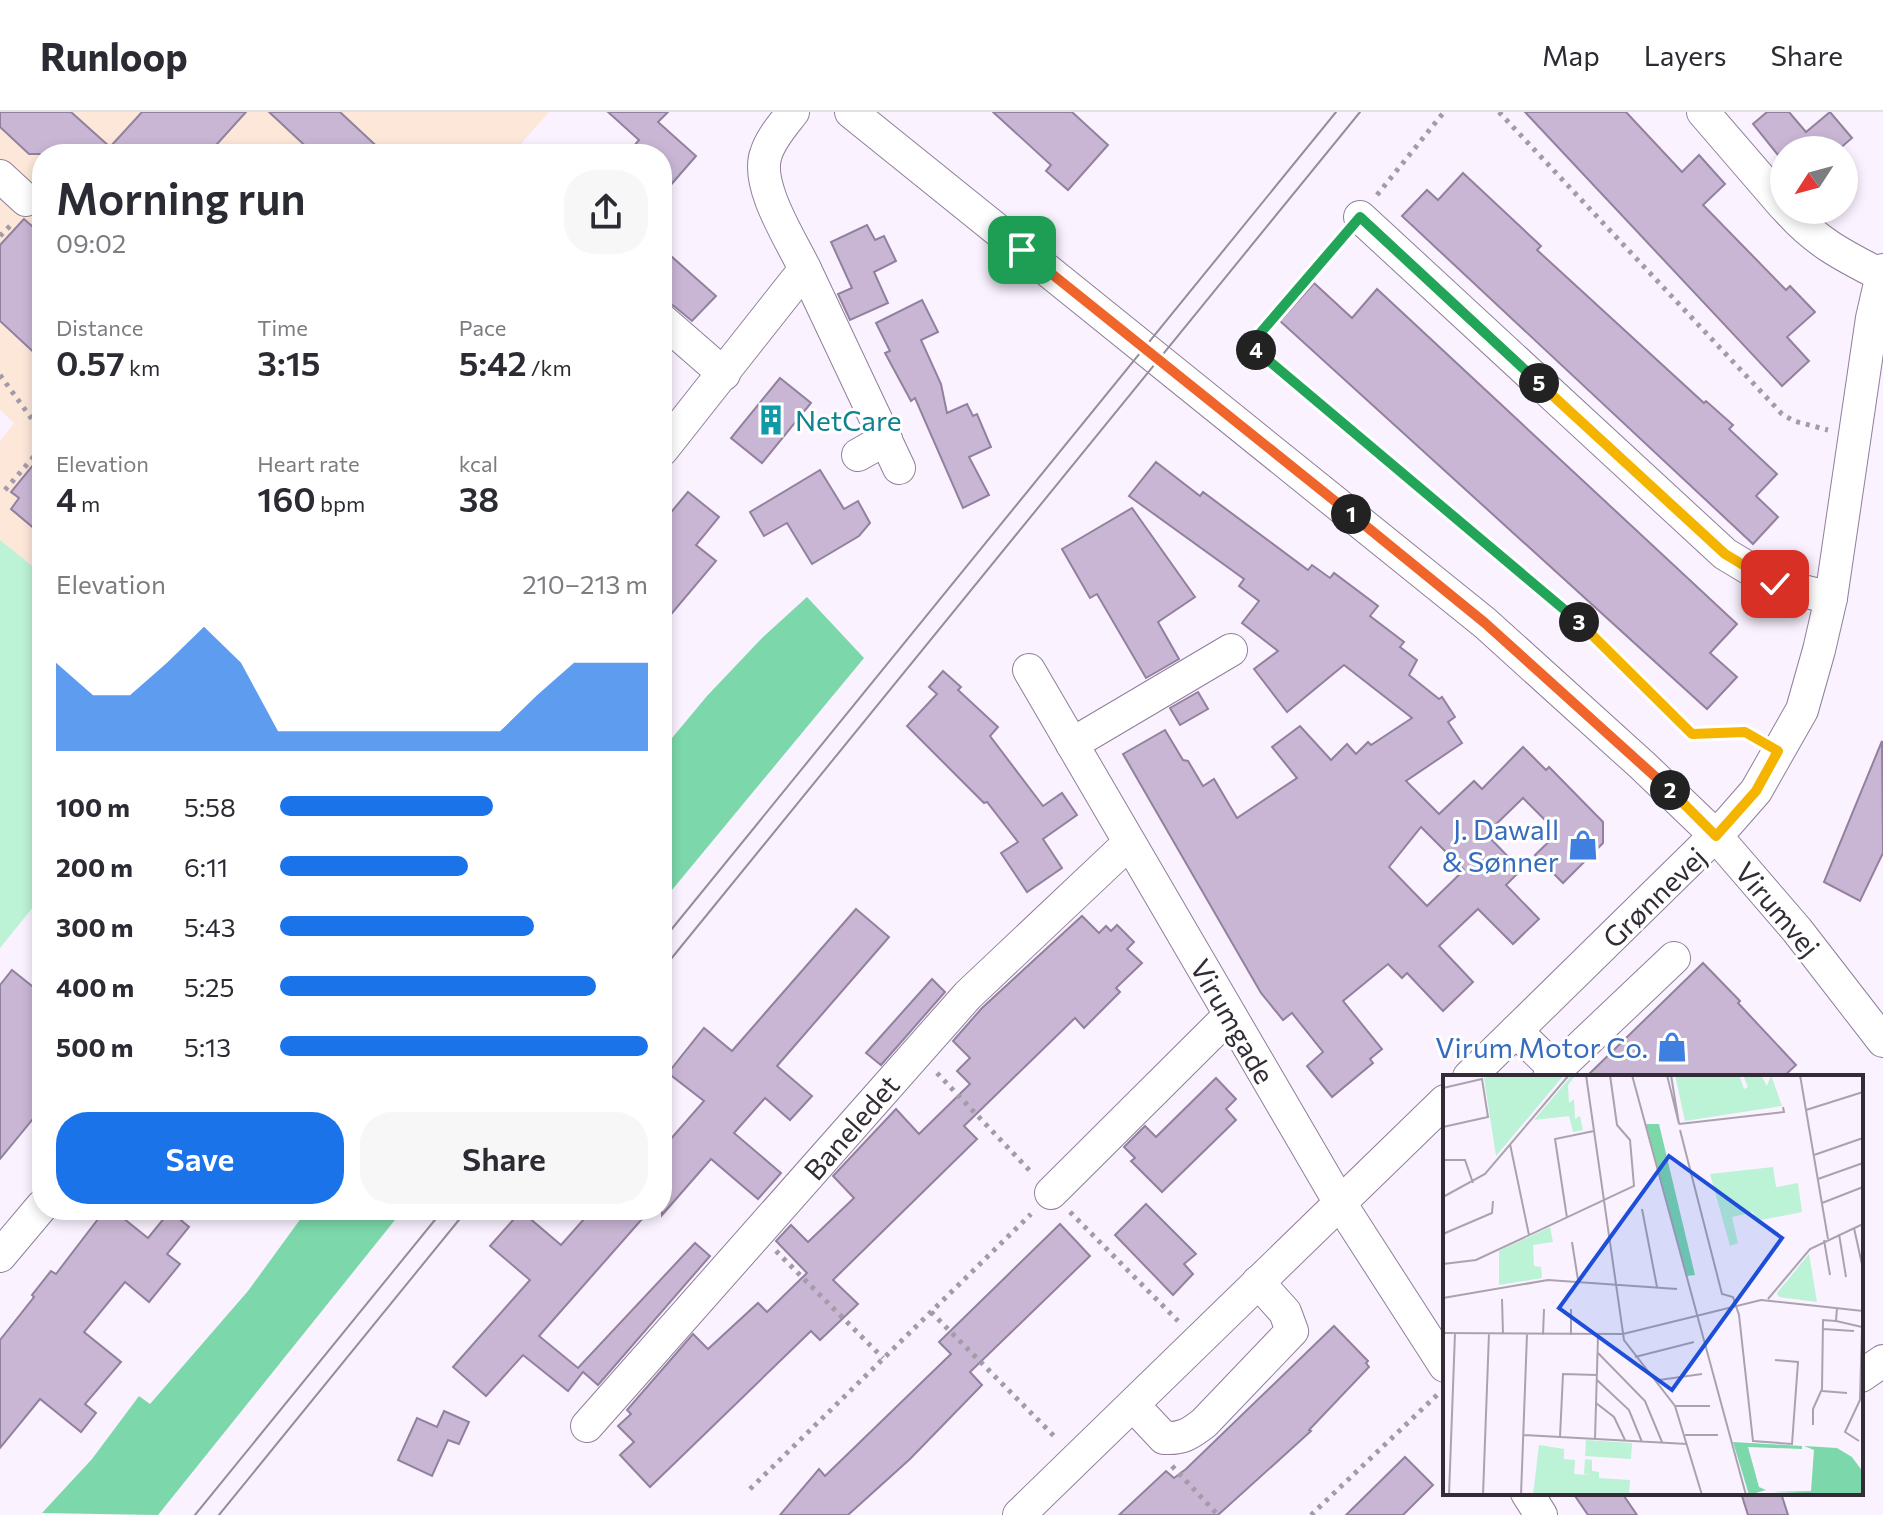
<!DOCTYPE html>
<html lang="en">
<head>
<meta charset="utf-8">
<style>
	:root { --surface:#fff; --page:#f7f7f7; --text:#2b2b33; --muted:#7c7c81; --line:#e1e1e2; --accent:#1a73e8 }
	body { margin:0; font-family:Commissioner,sans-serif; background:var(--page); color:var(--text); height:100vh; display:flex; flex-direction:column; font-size:30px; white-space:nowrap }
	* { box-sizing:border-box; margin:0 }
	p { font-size:26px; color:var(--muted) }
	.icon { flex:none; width:44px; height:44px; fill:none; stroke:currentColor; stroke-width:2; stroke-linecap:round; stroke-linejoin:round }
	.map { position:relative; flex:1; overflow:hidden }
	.details { position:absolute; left:32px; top:32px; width:640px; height:1076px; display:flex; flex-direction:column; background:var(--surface); border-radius:32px; box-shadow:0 4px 12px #0003 }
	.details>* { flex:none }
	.needle { width:52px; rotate:234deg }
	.controls { position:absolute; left:1770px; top:24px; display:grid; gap:16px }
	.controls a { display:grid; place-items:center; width:88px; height:88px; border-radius:50%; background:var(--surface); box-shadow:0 4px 12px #0003; font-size:40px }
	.pin { position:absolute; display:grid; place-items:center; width:68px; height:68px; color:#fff; margin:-34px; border-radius:16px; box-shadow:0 4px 12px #0006 }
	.km { position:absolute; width:40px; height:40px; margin:-20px; border-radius:50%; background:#222; color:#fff; font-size:22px; line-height:40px; text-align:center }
	.round { display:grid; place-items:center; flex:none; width:84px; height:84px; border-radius:32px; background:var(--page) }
	.overview { display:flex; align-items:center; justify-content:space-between; height:136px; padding:0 24px }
	h1 { font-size:44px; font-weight:600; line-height:60px }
	.stats { display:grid; grid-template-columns:repeat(3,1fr); gap:12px; height:136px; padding:8px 24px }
	.stats div { display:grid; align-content:center }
	.stats b { font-size:34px; font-weight:600 }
	.stats small { font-size:22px; font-weight:400 }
	.stats p { font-size:22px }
	.chart { height:224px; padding:16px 24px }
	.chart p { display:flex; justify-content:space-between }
	.chart svg { width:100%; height:144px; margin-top:8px; fill:var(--accent); opacity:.7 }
	.primary-button { display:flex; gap:16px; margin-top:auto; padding:16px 24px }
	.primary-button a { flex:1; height:92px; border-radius:32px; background:var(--accent); color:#fff; font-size:32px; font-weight:600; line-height:92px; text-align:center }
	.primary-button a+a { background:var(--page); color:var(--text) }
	ul { padding:0 24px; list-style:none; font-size:26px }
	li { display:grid; grid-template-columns:128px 96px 1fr; align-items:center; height:60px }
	li i { height:20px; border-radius:10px; background:var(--accent) }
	header { display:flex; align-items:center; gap:48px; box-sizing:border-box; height:112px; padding:0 40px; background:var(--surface); border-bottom:2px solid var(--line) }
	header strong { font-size:38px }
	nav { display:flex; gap:44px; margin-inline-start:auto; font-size:28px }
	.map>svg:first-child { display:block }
	.education { fill:#fce7d9 }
	.green { fill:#bcf2d6 }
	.forest { fill:#7cd8ab }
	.building { fill:#c8b6d4; stroke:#92819e; stroke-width:2; fill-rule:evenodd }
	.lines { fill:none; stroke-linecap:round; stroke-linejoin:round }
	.minor-casing { stroke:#907f9b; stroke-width:34 }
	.path { stroke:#a39ca8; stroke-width:5; stroke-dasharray:4 6; stroke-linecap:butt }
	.minor { stroke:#fff; stroke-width:32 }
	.tram { stroke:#958e9a; stroke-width:2 }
	.split-1-casing { stroke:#fff; stroke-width:16 }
	.split-2-casing { stroke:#fff; stroke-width:16 }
	.split-3-casing { stroke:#fff; stroke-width:16 }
	.split-4-casing { stroke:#fff; stroke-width:16 }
	.split-5-casing { stroke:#fff; stroke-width:16 }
	.split-6-casing { stroke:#fff; stroke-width:16 }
	.split-1 { stroke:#f0652b; stroke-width:10 }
	.split-2 { stroke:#f0652b; stroke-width:10 }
	.split-3 { stroke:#f5b400; stroke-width:10 }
	.split-4 { stroke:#22a559; stroke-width:10 }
	.split-5 { stroke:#22a559; stroke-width:10 }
	.split-6 { stroke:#f5b400; stroke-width:10 }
	.labels { text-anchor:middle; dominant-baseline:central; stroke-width:6; stroke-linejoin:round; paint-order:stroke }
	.culture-label { font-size:28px; fill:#0d838f; stroke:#fff; text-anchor:start }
	.shop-label { font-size:28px; fill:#366cbe; stroke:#fff; text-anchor:end }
	.street-label { font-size:28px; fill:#332c37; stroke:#fff }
	.inset-road { fill:none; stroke:#aaa3af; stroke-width:2 }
	.view { fill:#1d4ed8; fill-opacity:0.15; stroke:#1d4ed8; stroke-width:4 }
	.inset-edge { fill:none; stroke:#332c37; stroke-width:4 }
</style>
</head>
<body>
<header>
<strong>Runloop</strong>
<nav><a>Map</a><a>Layers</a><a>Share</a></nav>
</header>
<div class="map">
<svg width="1883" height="1403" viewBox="0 0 1883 1403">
	<rect width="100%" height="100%" fill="#faf2ff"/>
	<polygon class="education" points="0,0 549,0 512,42 42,42 42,462 0,428 0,329 14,311 0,298"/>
	<polygon class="green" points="0,428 42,462 42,784 0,836"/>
	<g class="forest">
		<polygon points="807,485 864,546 662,790 662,638 707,584 762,526"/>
		<polygon points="307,1098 403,1098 158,1403 42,1401 92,1347 139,1284 150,1292 248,1179"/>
	</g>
	<g class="building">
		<polygon points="0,0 71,0 110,35 142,0 246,0 208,42 29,42 0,15"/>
		<polygon points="269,0 340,0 385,42 314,42"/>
		<polygon points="608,0 668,0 658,10 696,44 662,83 662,42 627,42 639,28"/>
		<polygon points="993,0 1072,0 1108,33 1068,78 1046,59 1051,53"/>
		<polygon points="1525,0 1626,0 1682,60 1699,43 1725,72 1703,93 1786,178 1790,174 1815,200 1787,225 1809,249 1782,274"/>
		<polygon points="1767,0 1789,0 1806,20 1830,0 1852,26 1838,38 1784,38 1778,43 1753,12"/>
		<polygon points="1463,61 1541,134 1537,138 1704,291 1706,289 1733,313 1729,317 1777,362 1756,384 1778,405 1753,432 1402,104 1427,78 1438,88"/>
		<polygon points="24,107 42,123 42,248 0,209 0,133"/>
		<polygon points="867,113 875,128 884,124 896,149 874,160 888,191 850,208 838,182 852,176 831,130"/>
		<polygon points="662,136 716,184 692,209 674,194 662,188"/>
		<polygon points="1314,171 1352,206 1377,177 1737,512 1710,541 1737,565 1707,597 1280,209"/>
		<polygon points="922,188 938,220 921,228 941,272 947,301 967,292 973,304 977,302 991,335 969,345 989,383 963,396 915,286 911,289 885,241 890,239 876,211"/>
		<polygon points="780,266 811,291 762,351 731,326"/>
		<polygon points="42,342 42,423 11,397 19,386 11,380"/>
		<path d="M1156,350l44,34 3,-4 105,78 4,-5 18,13 4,-5 44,33 -8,10 34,26 -4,5 17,13 -8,15 30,24 3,-2 13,20 -7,5 14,21 -56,38 33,33 35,-33 8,8 41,-42 23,23 3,-3 54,55v21l-40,40 -28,-28 23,-22 -35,-35 -37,36 35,36 -15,15 33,34 -26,25 -35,-35 -39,37 34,36 -30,29 -36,-38 -5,5 -14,-14 -45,37 39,48 -12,10 3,4 -41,34 -25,-31 16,-14 -31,-39 -9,7 -22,-27 -138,-239 42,-24 18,30 5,1 15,25 11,-7 23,39 60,-40 -25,-31 28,-21 31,34 16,-16 9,10 12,-12 3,3 41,-27 -68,-53 -57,47 -33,-43 24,-18 -36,-28 17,-22 -20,-15 5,-7 -115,-83zM1421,715l43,43 -37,36 -38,-39z"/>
		<polygon points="820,358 844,397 858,389 870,411 859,424 812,452 787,411 764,424 750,400"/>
		<polygon points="688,380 719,405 696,433 716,449 662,513 662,411"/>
		<polygon points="1132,396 1195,485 1158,510 1179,547 1146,566 1097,482 1090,486 1062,437"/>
		<polygon points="943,559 961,575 958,578 998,615 990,624 1043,694 1062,681 1077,703 1043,727 1062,756 1027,780 1001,741 1018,730 987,690 984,691 907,614 937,582 929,575"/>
		<polygon points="1198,580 1208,597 1180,613 1170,596"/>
		<polygon points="1882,629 1883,741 1860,789 1824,770"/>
		<polygon points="856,797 889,825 777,954 812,984 790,1008 765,986 734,1021 781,1061 758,1087 711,1047 662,1103 662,1037 704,989 668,961 704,916 732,939"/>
		<polygon points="1082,804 1099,821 1106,814 1111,819 1117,813 1134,830 1127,837 1142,851 1116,876 1120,880 1084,916 1075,906 964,1014 977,1027 833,1168 858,1192 820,1228 811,1219 650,1375 620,1343 634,1330 618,1314 631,1302 627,1298 693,1222 708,1237 758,1191 767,1200 807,1161 776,1129 791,1113 808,1130 854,1086 833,1064 896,997 919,1022 970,972 957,959 970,946 953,929 982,896"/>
		<polygon points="1703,851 1740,889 1738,891 1796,953 1783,965 1586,965"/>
		<polygon points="12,858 42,882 42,996 0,1047 0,873"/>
		<polygon points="932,867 945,880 881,953 866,941"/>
		<polygon points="1216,966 1236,987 1226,997 1236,1008 1162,1080 1131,1049 1135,1046 1124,1035 1145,1014 1156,1025"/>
		<polygon points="1146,1092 1196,1142 1184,1152 1193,1162 1173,1183 1115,1123"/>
		<polygon points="105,1098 113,1098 148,1126 170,1099 189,1115 167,1142 180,1152 149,1190 125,1170 84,1220 121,1250 85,1292 96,1301 81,1320 40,1287 0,1336 0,1228 34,1185 32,1183 51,1159 56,1162"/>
		<polygon points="592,1098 650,1098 539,1224 578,1256 695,1131 710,1144 598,1273 583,1260 568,1279 523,1243 486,1284 453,1255 530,1168 490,1134 521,1099 561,1133"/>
		<polygon points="1060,1112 1090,1144 970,1260 982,1273 910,1347 848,1403 780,1403 819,1357 825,1364 951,1242 939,1230"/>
		<polygon points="1334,1214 1368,1249 1366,1251 1369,1255 1309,1318 1311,1319 1218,1403 1119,1403 1166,1359 1174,1366 1186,1357"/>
		<polygon points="444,1299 469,1310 459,1332 448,1328 432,1364 398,1348 417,1306 437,1315"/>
		<polygon points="1405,1345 1433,1373 1403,1403 1346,1403"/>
		<polygon points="1573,1381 1622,1381 1637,1403 1588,1403"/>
		<polygon points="1741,1381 1781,1381 1788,1403 1748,1403"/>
	</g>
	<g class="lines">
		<g class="minor-casing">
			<g id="minor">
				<polyline points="851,0 1485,511 1642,653 1716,724 1797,818 1883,929"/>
				<polyline points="1703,0 1784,94"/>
				<polyline points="0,64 26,88"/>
				<path d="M1788,98c28,32 56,46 93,65"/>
				<polyline points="1360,105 1725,442 1775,472 1831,486"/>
				<polyline points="805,157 899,356"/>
				<polyline points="662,208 724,262"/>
				<path d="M662,338l143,-181c-14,-29 -50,-84 -39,-115 5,-16 17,-29 27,-42"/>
				<polyline points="858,343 886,327"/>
				<polyline points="1029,558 1340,1091 1445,1254"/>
				<polyline points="1072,632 1231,538"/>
				<polyline points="1516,919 1556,958 1549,965"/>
				<polyline points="1556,958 1674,846"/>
				<polyline points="1469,965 1728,711 1756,679 1802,598 1819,538 1831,486 1872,206 1883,158"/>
				<polyline points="1051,1081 1230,903"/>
				<polyline points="0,1144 42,1094"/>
				<polyline points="1861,1264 1883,1249"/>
				<path d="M1133,1293l31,33c18,1 26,-4 40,-15l88,-92 -7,-19 -27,-30"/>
				<polyline points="587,1314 968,883 1129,731"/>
				<polyline points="1527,1381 1541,1403"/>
				<polyline points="1019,1403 1445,989"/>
			</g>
		</g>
		<g class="path">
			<polyline points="1499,0 1782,302 1794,309 1828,318"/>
			<polyline points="1377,83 1444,0"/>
			<polyline points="0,124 13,111"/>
			<polyline points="1342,125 1250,233 1591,520 1692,622 1745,620 1753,625"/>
			<polyline points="0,263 42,321"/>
			<polyline points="5,378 42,335"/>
			<polyline points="937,961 1032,1061"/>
			<polyline points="1070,1100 1178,1209"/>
			<polyline points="776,1139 883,1246"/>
			<polyline points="931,1200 1056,1326"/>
			<polyline points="1172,1354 1218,1403"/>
			<polyline points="750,1377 1031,1102"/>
			<polyline points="1311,1403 1438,1282"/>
		</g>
		<use href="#minor" class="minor"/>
		<g class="tram">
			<polyline points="662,829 1336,0"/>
			<polyline points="662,858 1360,0"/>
			<polyline points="195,1403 443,1098"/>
			<polyline points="219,1403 467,1098"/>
		</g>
	</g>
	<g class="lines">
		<g class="split-1-casing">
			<polyline id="split-1" points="1022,138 1351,402"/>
		</g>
		<g class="split-2-casing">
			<polyline id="split-2" points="1351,402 1485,511 1670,678"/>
		</g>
		<g class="split-3-casing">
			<polyline id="split-3" points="1579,510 1692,622 1745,620 1778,639 1756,679 1716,724 1670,678"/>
		</g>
		<g class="split-4-casing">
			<polyline id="split-4" points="1256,238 1579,510"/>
		</g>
		<g class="split-5-casing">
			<polyline id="split-5" points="1256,238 1250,233 1360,105 1539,271"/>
		</g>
		<g class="split-6-casing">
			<polyline id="split-6" points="1539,271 1725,442 1775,472"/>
		</g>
		<use href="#split-1" class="split-1"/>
		<use href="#split-2" class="split-2"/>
		<use href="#split-3" class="split-3"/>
		<use href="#split-4" class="split-4"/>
		<use href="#split-5" class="split-5"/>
		<use href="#split-6" class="split-6"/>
	</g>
	<defs>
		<g id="building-bare" transform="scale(2.4)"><path d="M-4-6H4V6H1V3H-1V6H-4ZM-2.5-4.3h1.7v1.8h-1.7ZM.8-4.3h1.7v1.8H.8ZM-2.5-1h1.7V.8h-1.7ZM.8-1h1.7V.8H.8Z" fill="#0f9aa8" stroke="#fff" stroke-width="2.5" paint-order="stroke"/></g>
		<g id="shop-bare" transform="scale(2.4)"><path d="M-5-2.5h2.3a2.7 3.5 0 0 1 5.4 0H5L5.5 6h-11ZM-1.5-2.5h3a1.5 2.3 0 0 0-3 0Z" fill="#3f7fe0" stroke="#fff" stroke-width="2.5" paint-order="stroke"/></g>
	</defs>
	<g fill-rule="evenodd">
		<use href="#building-bare" x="771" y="308"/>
		<use href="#shop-bare" x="1583" y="733"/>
		<use href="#shop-bare" x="1672" y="935"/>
	</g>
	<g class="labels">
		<g class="culture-label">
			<text x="795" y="308">NetCare</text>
		</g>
		<g class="shop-label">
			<text x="1559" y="717">J. Dawall<tspan x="1559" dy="32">&amp; Sønner</tspan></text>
			<text x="1648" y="935">Virum Motor Co.</text>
		</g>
		<g class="street-label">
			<text transform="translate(1654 785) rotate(-44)">Grønnevej</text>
			<text transform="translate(1778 797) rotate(50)">Virumvej</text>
			<text transform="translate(1233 909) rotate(60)">Virumgade</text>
			<text transform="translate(851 1015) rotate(-49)">Baneledet</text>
		</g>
	</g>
	<g transform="translate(1443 963)">
		<rect width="420" height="420" fill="#faf2ff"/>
		<path d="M53,0h68l-68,81 -12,-78zM129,0h4l-8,10 1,18 5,-4 1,20 5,-3 3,14 -10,2 -4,-16 -35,4zM232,0h64l5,14 4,-2 -5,-12h18l6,11 4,-11 11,31 -97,15zM330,92l3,20 22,-4 4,29 -46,9 -3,-9 -21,5 6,26 -8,3 -20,-72zM107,152l3,15 -20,3 1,21 7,1 1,11 -43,7v-34zM366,179l8,48 -38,-5 -2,-4zM143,365l46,3 -1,16 -46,-3zM96,370l25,4v10l11,1 -1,14 17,1 -7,-1 1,-15 7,1v11l7,1v6l31,2 -1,15h-96z" fill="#bcf2d6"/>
		<path d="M203,49h13l36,151 -8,1zM290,367l69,4v3l-54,-2 11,40 7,3 -17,5zM361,371l33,2 15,9 11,15v23l-91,-3 39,-1 3,-41z" fill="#7cd8ab"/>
		<path class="inset-road" d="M143,0l38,265 51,66 27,89M189,0l114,420M224,0l12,49M228,0l8,49M357,0l28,164M0,13l39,-9 6,38 -45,10M363,35l57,-18M236,49l105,-12 -1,-5M237,55l42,164 11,3 6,18 14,126 39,3 6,-82 -23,-2M67,69l19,91M371,80l49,-17M0,85h22l8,23M375,104l45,-16M0,122l42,-23 84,-99M379,128l41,-16M199,134l15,78M124,143l-12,-79 39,-8M411,153l9,41M0,159l49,-21 1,-12M396,159l7,43M381,165l6,35M129,167l6,38M0,189l33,-4 158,-74 -4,-46 -13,-15 -7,-50M0,223l105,-18 129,9M59,224l1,35M325,224l42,-50 53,-25M394,233l-1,13 26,6M380,254l31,2M0,258l180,1 138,-34 102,11M100,260l1,-26M128,260v-26M155,278l47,48 17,41M192,282l59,-15M154,305l32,30 13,32M216,305l43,-6M379,316l25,2M153,328l18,14 11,23M232,331h35M370,350v-16l9,-20 1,-69 13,1M80,360l164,9M242,360h33M117,362l3,-63 34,1M152,364l3,-103M416,366l-14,-9 15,-32 2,-73M6,420l6,-162M40,420l6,-162M78,420l6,-161"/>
		<path class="view" d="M226,81l113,82 -110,152 -113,-82z"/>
		<rect width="420" height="420" class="inset-edge"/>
	</g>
</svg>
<div class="controls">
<a><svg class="needle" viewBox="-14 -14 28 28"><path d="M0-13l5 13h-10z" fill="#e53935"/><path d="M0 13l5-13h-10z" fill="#7c7c81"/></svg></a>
</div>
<div class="pin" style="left:1022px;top:138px;background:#1e9e55"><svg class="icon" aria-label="arrive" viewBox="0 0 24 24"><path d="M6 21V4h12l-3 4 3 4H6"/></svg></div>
<div class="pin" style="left:1775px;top:472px;background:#d93025"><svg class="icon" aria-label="check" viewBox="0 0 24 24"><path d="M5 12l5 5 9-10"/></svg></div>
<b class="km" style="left:1351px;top:402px">1</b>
<b class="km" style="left:1670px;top:678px">2</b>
<b class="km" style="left:1579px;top:510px">3</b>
<b class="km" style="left:1256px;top:238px">4</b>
<b class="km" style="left:1539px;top:271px">5</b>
<section class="details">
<div class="overview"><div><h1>Morning run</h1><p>09:02</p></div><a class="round"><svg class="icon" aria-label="share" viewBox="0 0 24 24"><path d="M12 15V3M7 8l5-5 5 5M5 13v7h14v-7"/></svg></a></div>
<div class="stats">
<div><p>Distance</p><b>0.57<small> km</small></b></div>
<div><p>Time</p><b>3:15</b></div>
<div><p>Pace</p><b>5:42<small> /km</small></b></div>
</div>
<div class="stats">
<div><p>Elevation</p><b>4<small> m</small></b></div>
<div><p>Heart rate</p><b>160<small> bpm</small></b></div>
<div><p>kcal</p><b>38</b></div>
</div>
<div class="chart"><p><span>Elevation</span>210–213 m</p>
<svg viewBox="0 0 160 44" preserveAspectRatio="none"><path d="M0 44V17L10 27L20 27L30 17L40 6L50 17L60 38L70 38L80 38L90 38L100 38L110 38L120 38L130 27L140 17L150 17L160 17V44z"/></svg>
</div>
<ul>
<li><b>100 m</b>5:58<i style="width:58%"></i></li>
<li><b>200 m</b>6:11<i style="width:51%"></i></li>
<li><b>300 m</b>5:43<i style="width:69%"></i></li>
<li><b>400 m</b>5:25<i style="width:86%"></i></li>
<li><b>500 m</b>5:13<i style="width:100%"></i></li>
</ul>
<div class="primary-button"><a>Save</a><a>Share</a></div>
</section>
</div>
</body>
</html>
